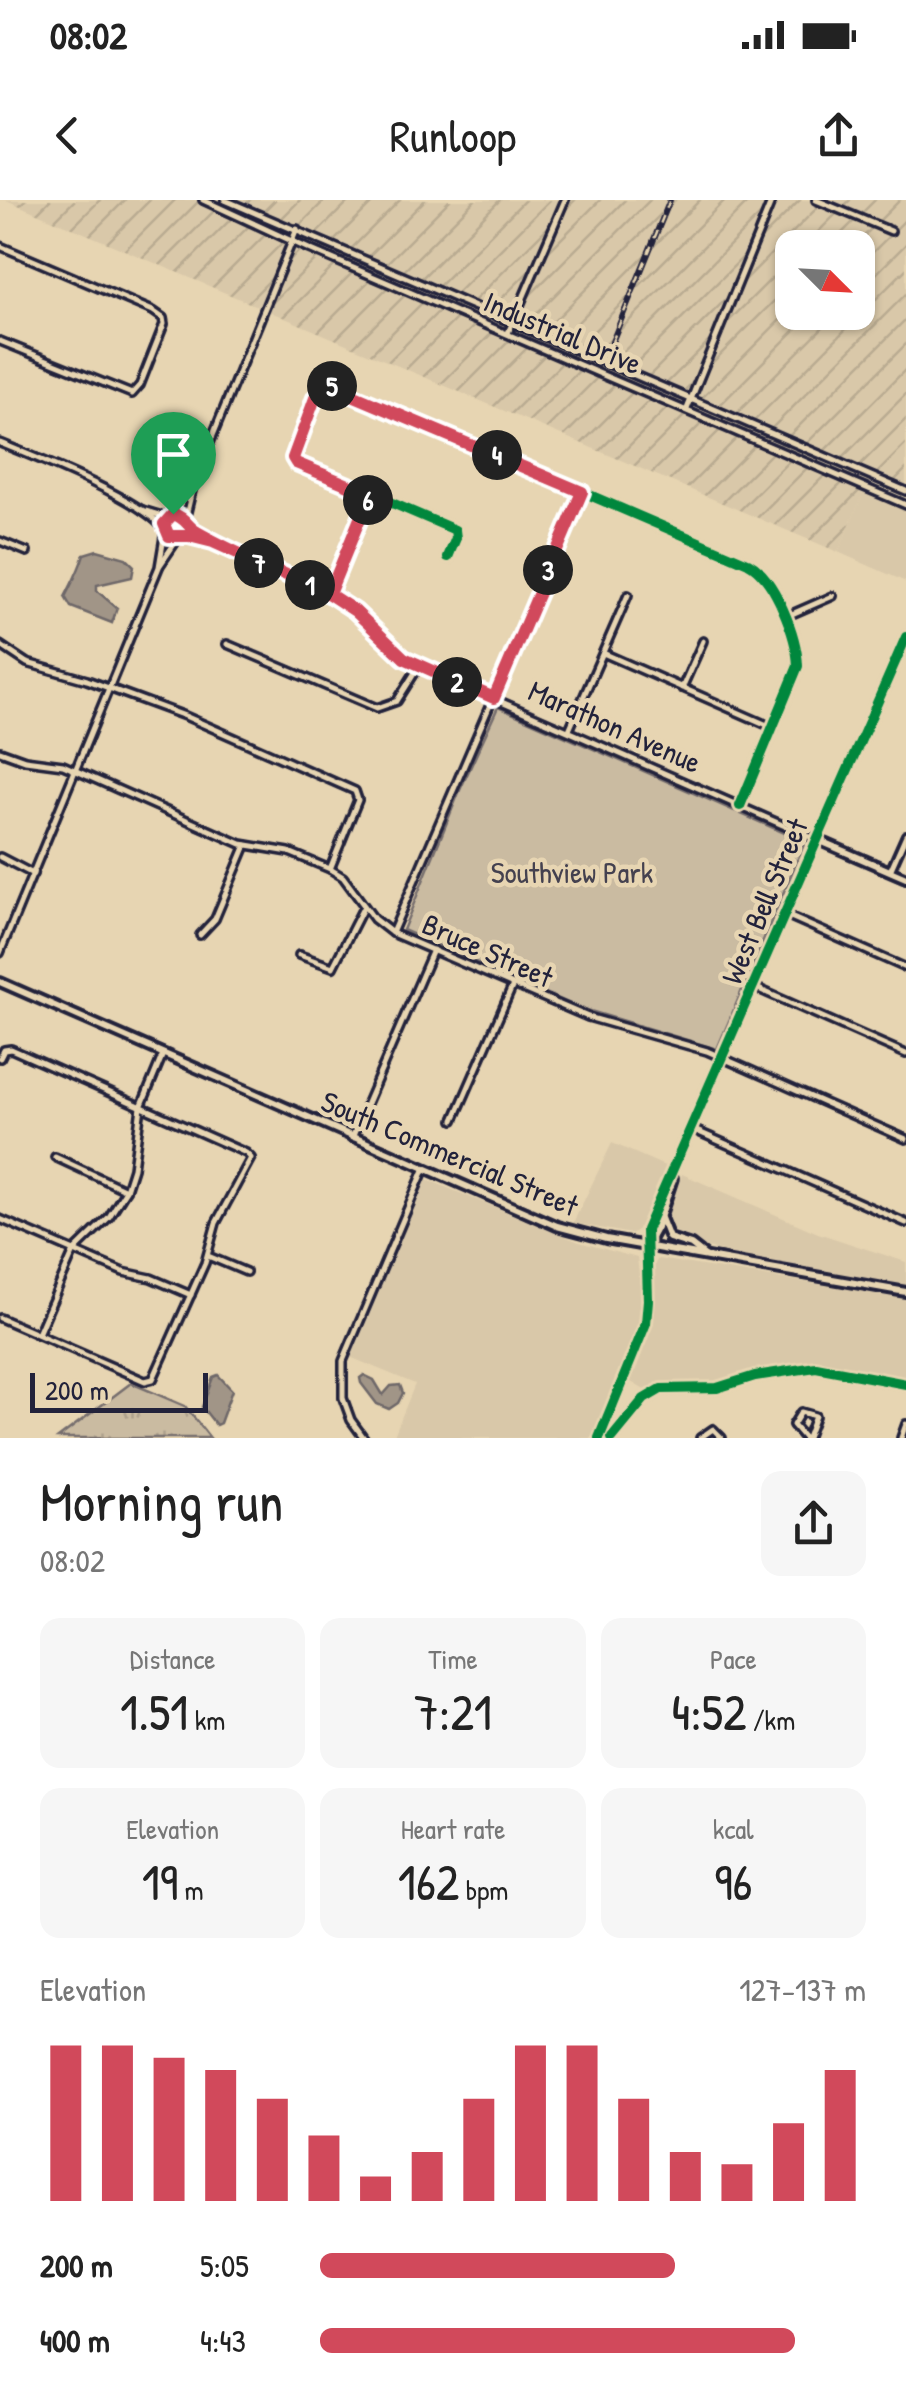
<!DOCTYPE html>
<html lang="en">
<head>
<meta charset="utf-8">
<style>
	:root { --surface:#fff; --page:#f6f6f6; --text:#222; --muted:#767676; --accent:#d1495b }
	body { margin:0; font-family:"Patrick Hand",sans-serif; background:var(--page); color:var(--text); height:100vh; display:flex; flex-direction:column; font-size:38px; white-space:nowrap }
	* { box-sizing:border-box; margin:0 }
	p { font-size:32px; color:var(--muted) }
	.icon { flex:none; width:55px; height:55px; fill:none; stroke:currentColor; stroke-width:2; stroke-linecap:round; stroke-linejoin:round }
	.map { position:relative; height:1238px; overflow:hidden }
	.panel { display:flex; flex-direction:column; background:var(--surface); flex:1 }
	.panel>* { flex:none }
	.needle { width:65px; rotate:114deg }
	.tools { position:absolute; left:775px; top:30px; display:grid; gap:20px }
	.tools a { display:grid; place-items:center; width:100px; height:100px; border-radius:20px; background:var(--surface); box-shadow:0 2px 8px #0004; font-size:50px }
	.scale { position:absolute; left:30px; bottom:25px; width:178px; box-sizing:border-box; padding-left:10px; border:5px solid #22223b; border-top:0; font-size:28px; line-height:35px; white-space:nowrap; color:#22223b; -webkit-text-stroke:8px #e7d5b2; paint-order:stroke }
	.pin { position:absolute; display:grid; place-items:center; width:85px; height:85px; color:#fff; margin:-102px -42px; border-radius:50% 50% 50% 0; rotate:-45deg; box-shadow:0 0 10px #0007 }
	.pin .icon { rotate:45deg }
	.km { position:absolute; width:50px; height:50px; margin:-25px; border-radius:50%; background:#222; color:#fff; font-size:28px; line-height:50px; text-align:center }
	.round { display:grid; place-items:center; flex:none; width:105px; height:105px; border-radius:20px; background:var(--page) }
	.overview { display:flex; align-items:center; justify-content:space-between; height:170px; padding:0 40px }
	h1 { font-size:55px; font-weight:600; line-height:75px }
	.figures { display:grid; grid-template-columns:repeat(3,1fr); gap:15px; height:170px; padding:10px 40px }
	.figures div { display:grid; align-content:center; border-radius:20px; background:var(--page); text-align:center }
	.figures b { font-size:50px; font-weight:600 }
	.figures small { font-size:28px; font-weight:400 }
	.figures p { font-size:28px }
	.chart { height:280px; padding:20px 40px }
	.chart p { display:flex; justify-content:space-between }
	.chart svg { width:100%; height:180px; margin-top:10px; stroke:var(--accent); stroke-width:6 }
	ul { padding:0 40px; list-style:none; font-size:32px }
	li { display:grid; grid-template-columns:160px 120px 1fr; align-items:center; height:75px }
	li i { height:25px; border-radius:12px; background:var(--accent) }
	.status { display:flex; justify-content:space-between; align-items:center; height:70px; padding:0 50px; background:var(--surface); direction:ltr }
	.status svg { height:28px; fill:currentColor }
	header { display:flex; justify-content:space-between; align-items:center; height:130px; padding:0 40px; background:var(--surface); font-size:45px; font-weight:600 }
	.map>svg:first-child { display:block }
	.built { fill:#d9c8a9 }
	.industrial { fill:url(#industrial-furrows); fill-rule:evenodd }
	.grass { fill:url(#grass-tufts); stroke:#766e6e; stroke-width:2.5 }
	.green { fill:#cabba1; stroke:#766e6e; stroke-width:2.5 }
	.water { fill:#a19587; stroke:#6e6769; stroke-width:2.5 }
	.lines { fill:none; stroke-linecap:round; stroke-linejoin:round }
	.minor-casing { stroke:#22223b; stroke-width:12 }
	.tertiary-casing { stroke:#22223b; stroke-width:14 }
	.secondary-casing { stroke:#22223b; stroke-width:14 }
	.minor { stroke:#e7d5b2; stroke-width:5 }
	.tertiary { stroke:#e7d5b2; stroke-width:6 }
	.secondary { stroke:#e7d5b2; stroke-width:6 }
	.rail-casing { stroke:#22223b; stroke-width:6 }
	.rail { stroke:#e7d5b2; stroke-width:2.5; stroke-dasharray:8; stroke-linecap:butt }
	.cycleway-casing { stroke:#e7d5b2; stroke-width:16 }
	.cycleway { stroke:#00873e; stroke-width:10 }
	.route-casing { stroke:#fff; stroke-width:20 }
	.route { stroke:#d1495b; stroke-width:12 }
	.labels { text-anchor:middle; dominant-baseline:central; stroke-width:9; stroke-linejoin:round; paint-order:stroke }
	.street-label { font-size:30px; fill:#22223b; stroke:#e7d5b2 }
	.park-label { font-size:30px; fill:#44414f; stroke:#e7d5b2 }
</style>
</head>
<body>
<div class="status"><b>08:02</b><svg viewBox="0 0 49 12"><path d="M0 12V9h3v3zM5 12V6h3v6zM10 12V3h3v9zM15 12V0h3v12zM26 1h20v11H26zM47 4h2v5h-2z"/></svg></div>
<header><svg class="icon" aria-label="back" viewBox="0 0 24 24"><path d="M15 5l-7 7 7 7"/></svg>Runloop<svg class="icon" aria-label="share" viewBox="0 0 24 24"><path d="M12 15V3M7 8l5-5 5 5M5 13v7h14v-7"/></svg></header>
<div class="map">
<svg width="906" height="1238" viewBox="0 0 906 1238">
	<defs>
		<pattern id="industrial-furrows" width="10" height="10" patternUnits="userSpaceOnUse" patternTransform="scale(2.5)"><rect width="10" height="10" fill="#d9c8a9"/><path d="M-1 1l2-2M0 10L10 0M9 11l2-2" fill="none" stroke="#baac92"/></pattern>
		<pattern id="grass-tufts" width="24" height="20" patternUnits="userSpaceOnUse" patternTransform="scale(2.5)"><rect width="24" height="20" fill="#cabba1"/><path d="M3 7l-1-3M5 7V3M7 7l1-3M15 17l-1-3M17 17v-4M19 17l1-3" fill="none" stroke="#ada08c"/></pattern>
	</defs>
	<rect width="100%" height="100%" fill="#e7d5b2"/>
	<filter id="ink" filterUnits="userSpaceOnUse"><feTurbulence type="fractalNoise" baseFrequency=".01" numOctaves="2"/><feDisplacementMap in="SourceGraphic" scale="20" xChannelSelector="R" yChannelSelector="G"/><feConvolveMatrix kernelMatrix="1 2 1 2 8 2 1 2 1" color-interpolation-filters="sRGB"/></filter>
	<g filter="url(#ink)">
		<g class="built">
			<polygon points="864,291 906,309 906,382 838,352"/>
			<polygon points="612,943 667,967 640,1028 631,1034 573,1023"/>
			<polygon points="682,974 818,1033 906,1062 906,1085 730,1054 676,1039 668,1033 664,1023"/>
			<polygon points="426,979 579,1042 637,1058 642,1100 637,1133 591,1238 393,1238 415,1184 350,1157"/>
			<polygon points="658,1059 906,1098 906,1182 819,1164 765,1172 713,1186 671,1187 648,1192 631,1182 654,1122 654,1065"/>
		</g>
		<path class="industrial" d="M6,0h900v287l-34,-14 -34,79zM792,48h66v64h-66z"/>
		<polygon class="grass" points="131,1183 185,1206 210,1238 58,1238"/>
		<polygon class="green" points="498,507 805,642 717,849 577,807 403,730 460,590"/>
		<g class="water">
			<path d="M97,350l29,8 8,8 -2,11 -35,8v6l20,17 -5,15 -41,-16 -6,-10c7,-14 14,-26 19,-43z"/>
			<polygon points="218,1175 232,1190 220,1223 216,1225 202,1207 213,1177"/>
			<polygon points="364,1175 374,1180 383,1195 391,1186 400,1185 403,1193 398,1203 389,1209 377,1204 361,1183 360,1178"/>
		</g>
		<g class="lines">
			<g class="minor-casing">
				<g id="minor">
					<polyline points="203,0 309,49 906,305"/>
					<polyline points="225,0 906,291"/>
					<polyline points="816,0 891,31"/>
					<polyline points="0,46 153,111 163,118 164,124 140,185 132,194 0,141"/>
					<polyline points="508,133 565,0"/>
					<polyline points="687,209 772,0"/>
					<path d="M0,243c39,16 140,55 164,86"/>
					<polyline points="142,310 162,316 181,316 186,328 179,337 169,336 164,329 165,321 170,316"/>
					<polyline points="175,313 192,284"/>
					<polyline points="185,320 194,282 297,29"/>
					<polyline points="186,322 213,342 345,404 395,450 419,466 817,640"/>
					<polyline points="182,336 210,342"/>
					<polyline points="0,341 27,352"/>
					<path d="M448,357l8,-19 -1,-8 -161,-69 -1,-5 28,-66 17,-3 410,176c27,14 49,74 50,103l-58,140"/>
					<polyline points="160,365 179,337"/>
					<polyline points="329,394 370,295"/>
					<polyline points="785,417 833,396"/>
					<polyline points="227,444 377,508 397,501 419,466"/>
					<polyline points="0,445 27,463 87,480 185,516 355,591 358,600 330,669"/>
					<polyline points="603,453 774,528"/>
					<polyline points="682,488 703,441"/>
					<polyline points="569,530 628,395"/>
					<polyline points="0,551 25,560 63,565 241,644 289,652 330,669 343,677 374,719 392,733 588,817 707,851 906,939"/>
					<polyline points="0,657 33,674"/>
					<polyline points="890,671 906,635"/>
					<polyline points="786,715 906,768"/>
					<polyline points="392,733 582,291"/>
					<polyline points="200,735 215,719 246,645"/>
					<polyline points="0,753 159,367 165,331"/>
					<polyline points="299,755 333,767 364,706"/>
					<polyline points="754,787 906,854"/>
					<polyline points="0,858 4,850 11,849 246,953 251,958 216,1023 205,1063 153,1179 145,1181 0,1118"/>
					<polyline points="454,920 513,785"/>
					<polyline points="692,929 906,1023"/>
					<polyline points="352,938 433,750"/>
					<polyline points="55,957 126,990"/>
					<polyline points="0,1019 123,1072 151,1078 191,1095"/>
					<polyline points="208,1056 246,1072"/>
					<polyline points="38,1134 74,1051 109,1017 126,990 133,968 141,907 163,854"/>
					<polyline points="364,1238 351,1220 343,1198 343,1161 424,970"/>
					<polyline points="700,1238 713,1229 722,1238"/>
					<polyline points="804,1238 793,1225 801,1212 815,1216 807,1238"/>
					<polyline points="901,1238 906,1224"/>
				</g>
			</g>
			<g class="tertiary-casing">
				<polyline id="tertiary" points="818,640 906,678"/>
			</g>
			<g class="secondary-casing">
				<g id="secondary">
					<polyline points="0,782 557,1026 606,1039 906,1092"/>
					<polyline points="661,1018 669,1038 691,1045 705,1056"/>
					<polyline points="647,1045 657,1027 673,978"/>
					<polyline points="599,1238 646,1123 648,1100 646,1030 906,437"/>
				</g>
			</g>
			<use href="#minor" class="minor"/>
			<use href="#tertiary" class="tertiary"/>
			<use href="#secondary" class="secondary"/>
			<g class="rail-casing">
				<polyline id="rail" points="612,142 670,0"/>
			</g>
			<use href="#rail" class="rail"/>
			<g class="cycleway-casing">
				<g id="cycleway">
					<path d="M448,357l8,-19 -1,-8 -161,-69 -1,-5 28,-66 17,-3 410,176c27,14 49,74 50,103l-58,140"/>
					<polyline points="599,1238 646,1123 648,1100 646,1030 906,437"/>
					<polyline points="612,1238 644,1199 661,1189 717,1188 755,1176 816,1167 906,1184"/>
				</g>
			</g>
			<use href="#cycleway" class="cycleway"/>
		</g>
	</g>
	<g class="lines" filter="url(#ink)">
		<g class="route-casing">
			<path id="route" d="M173,314l-9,10 5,12h20l24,6 116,52 26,17 49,47 90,40 88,-206 -251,-106 -10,4 -6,8 -22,60 3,5 74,31 -41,100 -11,-5c-41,-18 -82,-35 -121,-57 -10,-6 -12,-15 -24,-18"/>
		</g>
		<use href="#route" class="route"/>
	</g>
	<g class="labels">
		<g class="street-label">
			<text transform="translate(563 132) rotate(23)">Industrial Drive</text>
			<text transform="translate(615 526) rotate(24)">Marathon Avenue</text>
			<text transform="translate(764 701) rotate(-67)">West Bell Street</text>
			<text transform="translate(488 750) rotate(24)">Bruce Street</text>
			<text transform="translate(450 953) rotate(23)">South Commercial Street</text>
		</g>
		<g class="park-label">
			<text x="572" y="672">Southview Park</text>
		</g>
	</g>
</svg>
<div class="tools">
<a><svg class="needle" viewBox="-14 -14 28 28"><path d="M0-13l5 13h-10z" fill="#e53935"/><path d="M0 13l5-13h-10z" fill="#767676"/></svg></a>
</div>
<div class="scale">200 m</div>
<div class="pin" style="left:173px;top:314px;background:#1e9e55"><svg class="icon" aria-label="arrive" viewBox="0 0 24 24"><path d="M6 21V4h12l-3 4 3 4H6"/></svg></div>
<b class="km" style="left:310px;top:385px">1</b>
<b class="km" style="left:457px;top:482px">2</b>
<b class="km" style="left:548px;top:370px">3</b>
<b class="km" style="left:497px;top:255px">4</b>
<b class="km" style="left:332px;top:186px">5</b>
<b class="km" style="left:368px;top:300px">6</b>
<b class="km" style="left:259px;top:363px">7</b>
</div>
<section class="panel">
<div class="overview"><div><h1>Morning run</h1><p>08:02</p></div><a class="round"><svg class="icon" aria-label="share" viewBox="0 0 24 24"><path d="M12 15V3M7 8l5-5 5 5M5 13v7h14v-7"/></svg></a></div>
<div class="figures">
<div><p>Distance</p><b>1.51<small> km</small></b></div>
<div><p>Time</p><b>7:21</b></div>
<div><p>Pace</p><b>4:52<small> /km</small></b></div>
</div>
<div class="figures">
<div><p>Elevation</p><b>19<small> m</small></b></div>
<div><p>Heart rate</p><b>162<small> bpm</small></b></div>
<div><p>kcal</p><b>96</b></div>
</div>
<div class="chart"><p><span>Elevation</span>127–137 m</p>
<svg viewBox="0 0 160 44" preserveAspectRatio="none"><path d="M5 44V6M15 44V6M25 44V9M35 44V12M45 44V19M55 44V28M65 44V38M75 44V32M85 44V19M95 44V6M105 44V6M115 44V19M125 44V32M135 44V35M145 44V25M155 44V12"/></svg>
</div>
<ul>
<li><b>200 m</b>5:05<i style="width:65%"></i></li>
<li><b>400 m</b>4:43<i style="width:87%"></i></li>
</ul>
</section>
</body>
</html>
